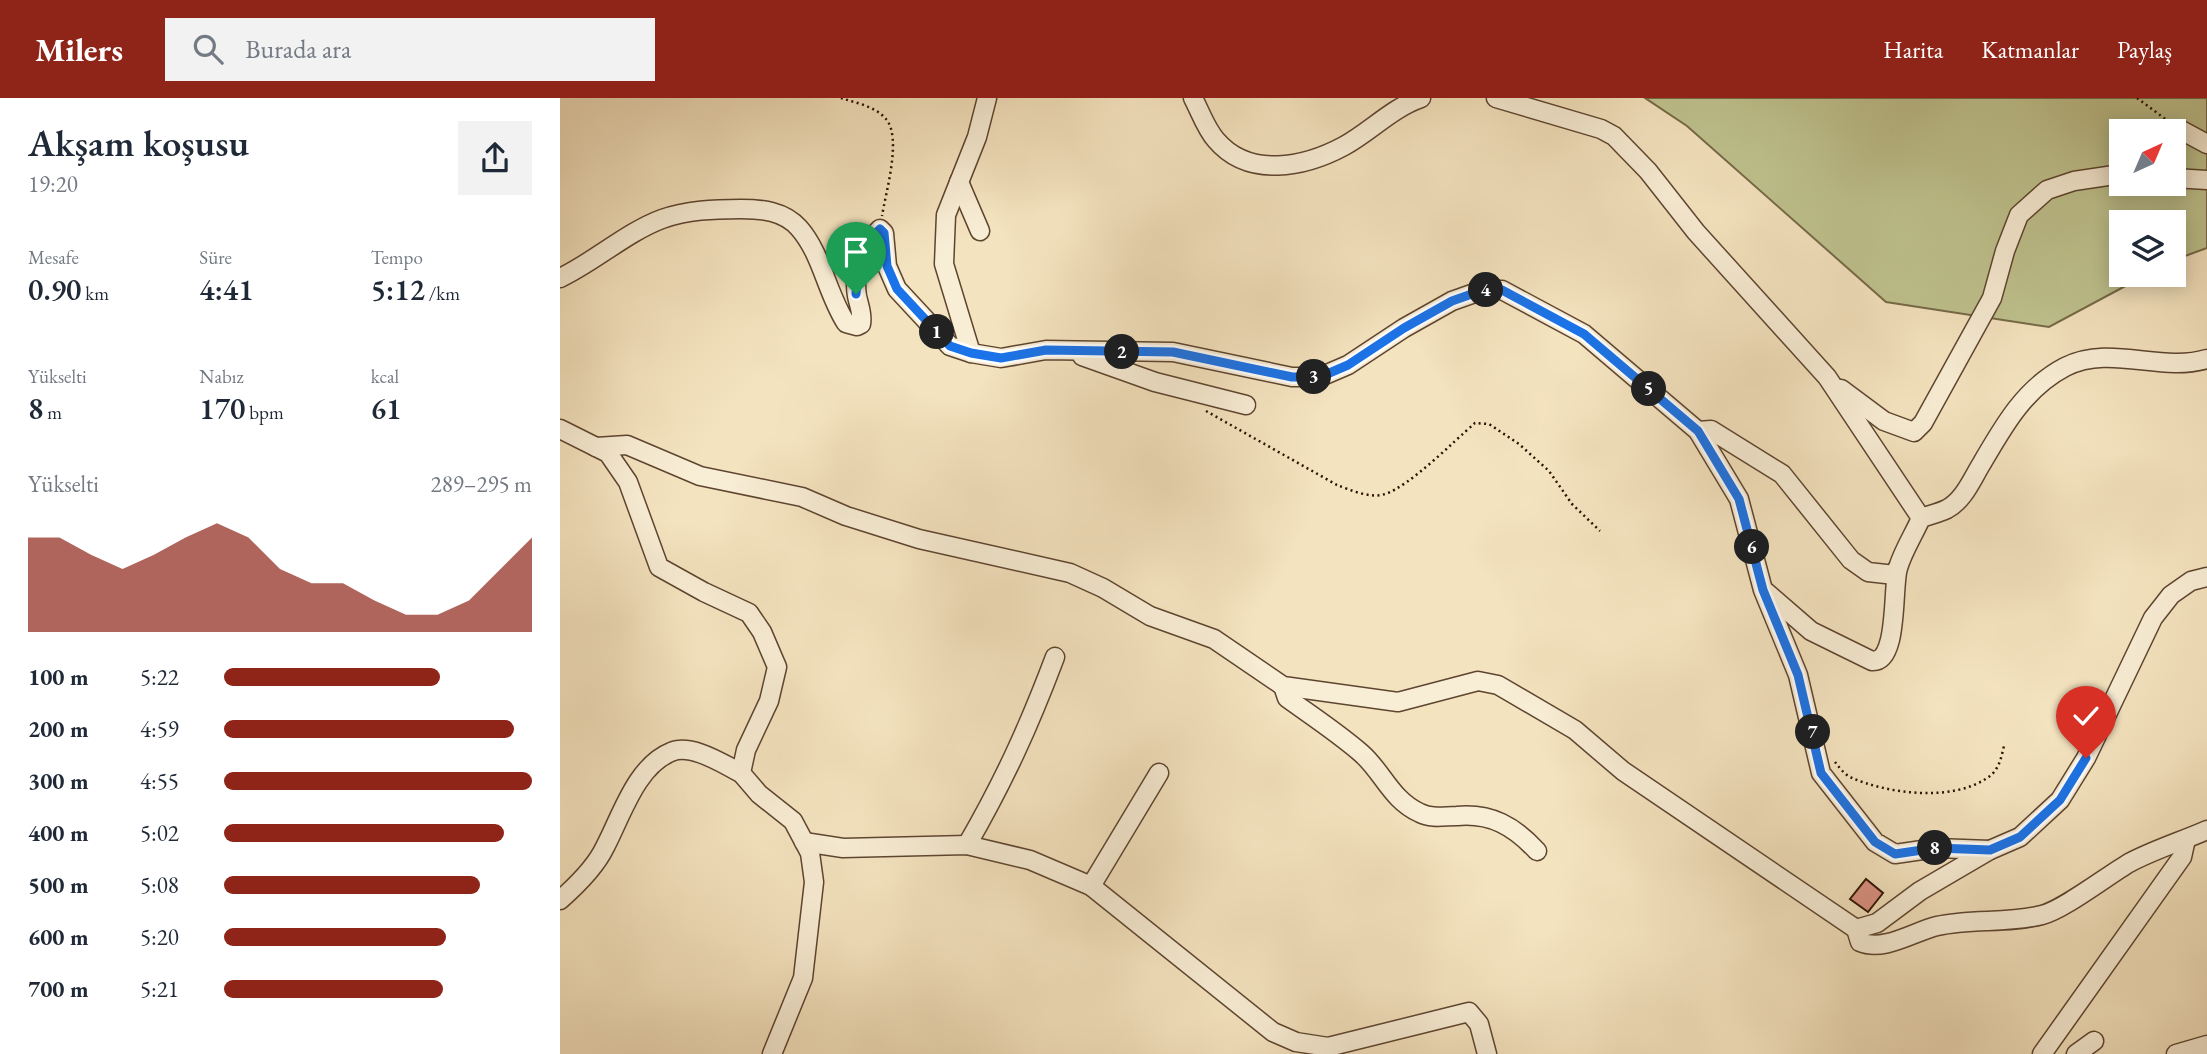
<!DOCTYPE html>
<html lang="tr">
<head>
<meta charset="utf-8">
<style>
	:root { --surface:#fff; --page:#f2f2f3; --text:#1f2937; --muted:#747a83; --accent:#8f2418 }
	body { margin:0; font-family:"EB Garamond",serif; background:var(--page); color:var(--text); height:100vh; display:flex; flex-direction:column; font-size:26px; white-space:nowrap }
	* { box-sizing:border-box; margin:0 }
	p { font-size:23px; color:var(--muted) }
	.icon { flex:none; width:38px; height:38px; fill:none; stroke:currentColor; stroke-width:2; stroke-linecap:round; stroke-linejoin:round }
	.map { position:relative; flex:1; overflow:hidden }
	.sheet { display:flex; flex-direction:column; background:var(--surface); width:560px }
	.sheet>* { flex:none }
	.needle { width:46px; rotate:44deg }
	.buttons { position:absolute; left:1549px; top:21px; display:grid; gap:14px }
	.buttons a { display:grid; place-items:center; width:77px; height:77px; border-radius:0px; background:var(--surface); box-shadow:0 4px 18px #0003; font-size:35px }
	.pin { position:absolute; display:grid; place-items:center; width:60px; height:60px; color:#fff; margin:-72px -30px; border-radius:50% 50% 50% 0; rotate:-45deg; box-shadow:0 0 7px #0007 }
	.pin .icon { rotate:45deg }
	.km { position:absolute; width:35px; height:35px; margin:-18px; border-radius:50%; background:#222; color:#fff; font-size:19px; line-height:35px; text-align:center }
	.round { display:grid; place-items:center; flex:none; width:74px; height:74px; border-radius:0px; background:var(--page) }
	.headline { display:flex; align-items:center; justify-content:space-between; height:119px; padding:0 28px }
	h1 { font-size:38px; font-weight:600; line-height:52px }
	.metrics { display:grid; grid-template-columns:repeat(3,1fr); gap:10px; height:119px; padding:7px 28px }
	.metrics div { display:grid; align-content:center }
	.metrics b { font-size:30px; font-weight:600 }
	.metrics small { font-size:19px; font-weight:400 }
	.metrics p { font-size:19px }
	.chart { height:196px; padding:14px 28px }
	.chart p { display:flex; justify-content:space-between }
	.chart svg { width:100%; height:126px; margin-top:7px; fill:var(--accent); opacity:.7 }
	ul { padding:0 28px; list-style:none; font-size:23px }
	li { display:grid; grid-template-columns:112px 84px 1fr; align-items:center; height:52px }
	li i { height:18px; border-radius:9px; background:var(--accent) }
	header { display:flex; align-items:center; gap:42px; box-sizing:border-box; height:98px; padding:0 35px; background:var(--accent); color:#fff }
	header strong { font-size:33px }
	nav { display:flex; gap:38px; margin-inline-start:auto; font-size:24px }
	.search { width:490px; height:63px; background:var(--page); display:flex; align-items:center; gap:18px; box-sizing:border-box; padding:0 24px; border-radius:0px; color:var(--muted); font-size:26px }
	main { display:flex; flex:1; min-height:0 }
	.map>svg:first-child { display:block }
	.green { fill:#bfc38f; stroke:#766a48; stroke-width:2; fill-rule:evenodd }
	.building { fill:#dc9183; stroke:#2c1000; stroke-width:2 }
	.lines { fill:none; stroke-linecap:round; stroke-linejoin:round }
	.minor-casing { stroke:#5e4530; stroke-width:21 }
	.path { stroke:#2c1000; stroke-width:2.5; stroke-dasharray:2 3.5; stroke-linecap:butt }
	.minor { stroke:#f8edd5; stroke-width:18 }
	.route-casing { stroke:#fff; stroke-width:14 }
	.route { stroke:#1a73e8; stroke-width:9 }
</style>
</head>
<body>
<header>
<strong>Milers</strong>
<div class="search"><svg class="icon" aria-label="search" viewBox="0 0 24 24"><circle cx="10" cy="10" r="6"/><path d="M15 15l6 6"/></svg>Burada ara</div>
<nav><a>Harita</a><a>Katmanlar</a><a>Paylaş</a></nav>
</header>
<main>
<section class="sheet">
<div class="headline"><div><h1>Akşam koşusu</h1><p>19:20</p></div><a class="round"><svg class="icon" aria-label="share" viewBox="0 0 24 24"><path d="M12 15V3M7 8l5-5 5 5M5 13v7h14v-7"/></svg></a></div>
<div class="metrics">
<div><p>Mesafe</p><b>0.90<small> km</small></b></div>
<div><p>Süre</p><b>4:41</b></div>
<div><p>Tempo</p><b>5:12<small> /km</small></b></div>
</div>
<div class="metrics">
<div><p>Yükselti</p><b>8<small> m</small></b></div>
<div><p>Nabız</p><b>170<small> bpm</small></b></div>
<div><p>kcal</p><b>61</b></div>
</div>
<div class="chart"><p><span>Yükselti</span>289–295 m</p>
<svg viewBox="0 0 160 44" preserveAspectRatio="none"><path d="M0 44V11L10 11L20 17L30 22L40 17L50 11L60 6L70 11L80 22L90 27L100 27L110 33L120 38L130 38L140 33L150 22L160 11V44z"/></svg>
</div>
<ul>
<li><b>100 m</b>5:22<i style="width:70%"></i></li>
<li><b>200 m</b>4:59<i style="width:94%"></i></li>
<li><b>300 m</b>4:55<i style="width:100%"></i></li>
<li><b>400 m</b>5:02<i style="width:91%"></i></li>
<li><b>500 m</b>5:08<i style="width:83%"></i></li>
<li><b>600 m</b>5:20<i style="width:72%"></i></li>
<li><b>700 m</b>5:21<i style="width:71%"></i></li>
</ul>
</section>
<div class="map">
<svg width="1647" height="956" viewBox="0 0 1647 956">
	<rect width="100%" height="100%" fill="#f4e3bf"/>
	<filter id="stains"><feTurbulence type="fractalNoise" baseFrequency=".00286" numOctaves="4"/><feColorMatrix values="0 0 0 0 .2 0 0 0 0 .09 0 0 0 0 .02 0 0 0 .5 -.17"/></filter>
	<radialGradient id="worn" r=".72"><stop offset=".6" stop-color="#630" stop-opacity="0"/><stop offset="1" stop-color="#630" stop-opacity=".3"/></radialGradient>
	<path class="green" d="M1085,0h562v150l-33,12v-38h-53v53h25l-97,52 -163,-25 -199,-176zM1561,33h53v53h-53z"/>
	<polygon class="building" points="1306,781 1323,795 1308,814 1290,801"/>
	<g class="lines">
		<g class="minor-casing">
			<g id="minor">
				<path d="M633,0c7,13 13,31 23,42 33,39 89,27 128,6 27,-15 48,-38 77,-48"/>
				<polyline points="936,0 1041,31 1054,38 1088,73 1136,134 1267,279 1361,420"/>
				<polyline points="1621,32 1647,46"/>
				<polyline points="1614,80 1647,82"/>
				<polyline points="399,84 420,133"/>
				<path d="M0,180c34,-16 67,-46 102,-59 25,-9 52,-10 79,-10 21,0 43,2 58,19 23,26 28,66 47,95l11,3 4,-2c2,-10 -2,-18 -4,-28 -4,-24 5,-50 23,-67l4,4 3,33 10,23 53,57 21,7 30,5 45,-8 127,2 119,25h28l28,-12 56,-37 48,-27 31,-11h19l82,44 114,97 41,68 24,91 35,85 23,98 54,69 20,12 41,-6 54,2"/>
				<polyline points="411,255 384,166 386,117 417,39 427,0"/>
				<polyline points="522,258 595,284 686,307"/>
				<polyline points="1281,291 1324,323 1354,334 1363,325 1432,200 1445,153 1459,117 1487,92 1514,83 1561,76"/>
				<polyline points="0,331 48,355 68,384 99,469 144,494 189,515 202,534 217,569 209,603 186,652 181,675 199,696 233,723 250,755 254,784 243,880 212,956"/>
				<polyline points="1138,333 1151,332 1222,376 1291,462 1308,474 1335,477 1337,471"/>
				<path d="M36,349l31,-2 73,31 102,21 44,19 73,23 151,34 33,15 47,28 64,23 69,47 115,16 80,-21 20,4 77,45 48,41 233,158 4,13c24,10 53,-10 77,-16 35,-8 70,-2 105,-11 21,-5 65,-39 87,-52 24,-13 53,-22 78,-33"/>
				<path d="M1206,494l45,39 61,30c27,2 20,-74 26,-93 5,-17 16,-34 23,-50 8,-3 18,-5 26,-9 17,-9 25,-30 35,-46 22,-38 43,-75 83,-96 46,-23 95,6 142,-8"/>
				<path d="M723,588l4,12c25,18 51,35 74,55 22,19 30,47 59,60 12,6 24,3 37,3 34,-3 57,10 80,35"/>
				<polyline points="244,744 283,750 407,747 470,762 531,788 713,934 736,944 768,949 909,914 919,926 927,956"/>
				<path d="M407,747c37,-64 62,-119 88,-188"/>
				<polyline points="531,788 599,675"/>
				<path d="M0,802c16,-14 36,-34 45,-53 16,-30 31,-81 66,-95 20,-9 52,12 70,21"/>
				<polyline points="1296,831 1317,825 1360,793 1430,752 1460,739 1500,702 1526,660 1593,520 1611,497 1631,483 1647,479"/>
				<polyline points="1482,956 1622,759 1626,741"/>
				<polyline points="1516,956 1534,943"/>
				<polyline points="1616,956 1647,947"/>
			</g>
		</g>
		<g class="path">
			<path d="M281,0c15,5 34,8 45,21 16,19 0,72 -4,97"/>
			<polyline points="1577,0 1608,23"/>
			<path d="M646,313l131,74c13,5 34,14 48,9 25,-8 68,-52 90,-71l14,1 30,20 30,27 23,33 28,27"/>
			<path d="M1275,664c4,5 9,12 15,15 37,17 102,25 137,1 12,-7 14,-20 17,-32"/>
		</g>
		<use href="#minor" class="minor"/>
	</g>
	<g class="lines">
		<g class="route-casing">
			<path id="route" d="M296,196c2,-27 3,-46 24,-65l4,4 3,33 10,23 53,57 21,7 30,5 45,-8 127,2 119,25h28l28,-12 56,-37 48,-27 31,-11h19l82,44 114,97 41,68 24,91 35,85 23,98 54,69 20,12 41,-6 54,2 30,-13 40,-37 26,-42"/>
		</g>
		<use href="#route" class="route"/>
	</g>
	<rect width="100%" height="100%" filter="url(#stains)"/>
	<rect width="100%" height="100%" fill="url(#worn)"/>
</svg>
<div class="buttons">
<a><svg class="needle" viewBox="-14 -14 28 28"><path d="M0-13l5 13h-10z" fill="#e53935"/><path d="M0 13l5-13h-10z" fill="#747a83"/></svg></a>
<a><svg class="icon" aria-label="layers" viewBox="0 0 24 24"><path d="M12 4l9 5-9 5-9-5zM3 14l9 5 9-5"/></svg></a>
</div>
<div class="pin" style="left:296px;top:196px;background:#1e9e55"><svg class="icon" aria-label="arrive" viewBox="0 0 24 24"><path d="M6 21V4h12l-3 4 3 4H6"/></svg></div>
<div class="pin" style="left:1526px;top:660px;background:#d93025"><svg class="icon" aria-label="check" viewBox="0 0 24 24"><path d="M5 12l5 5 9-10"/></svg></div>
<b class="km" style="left:377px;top:234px">1</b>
<b class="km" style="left:562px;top:254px">2</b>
<b class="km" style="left:754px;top:279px">3</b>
<b class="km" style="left:926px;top:192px">4</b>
<b class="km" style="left:1089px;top:291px">5</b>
<b class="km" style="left:1192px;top:449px">6</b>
<b class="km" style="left:1253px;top:634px">7</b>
<b class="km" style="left:1375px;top:750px">8</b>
</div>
</main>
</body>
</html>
